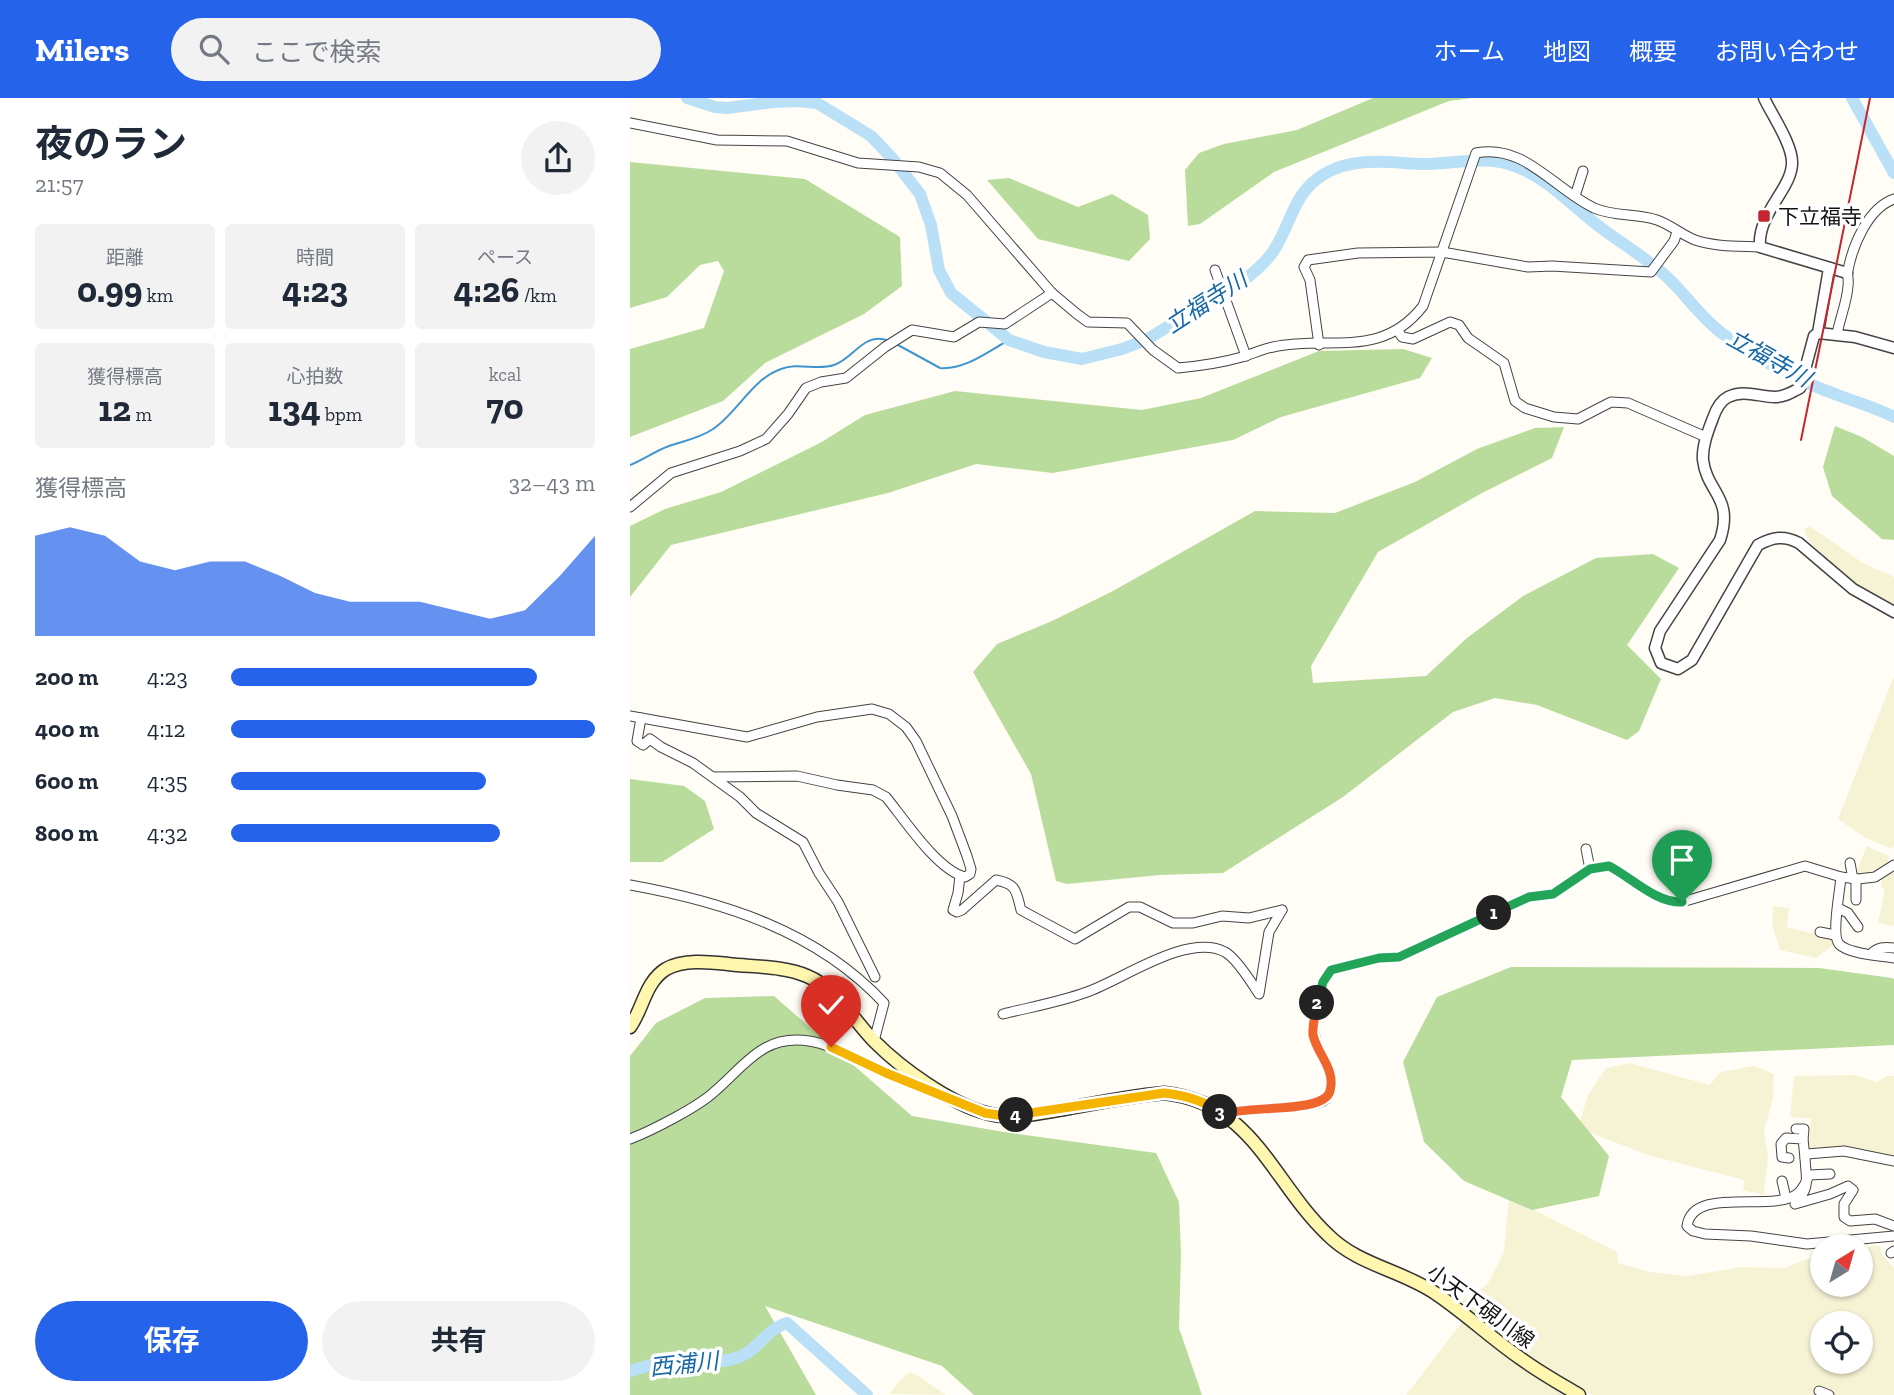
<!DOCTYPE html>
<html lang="ja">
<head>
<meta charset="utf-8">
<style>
	:root { --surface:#fff; --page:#f2f2f3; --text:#1f2937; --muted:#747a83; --accent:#2563eb }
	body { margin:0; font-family:"Zilla Slab","Noto Sans JP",serif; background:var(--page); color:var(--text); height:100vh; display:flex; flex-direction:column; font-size:26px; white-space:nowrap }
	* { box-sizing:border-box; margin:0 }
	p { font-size:23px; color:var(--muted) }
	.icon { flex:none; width:38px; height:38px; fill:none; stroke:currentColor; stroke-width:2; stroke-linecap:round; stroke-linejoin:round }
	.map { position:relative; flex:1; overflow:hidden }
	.sheet { display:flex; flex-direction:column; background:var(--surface); width:630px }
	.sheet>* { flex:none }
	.needle { width:46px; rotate:37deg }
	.buttons { position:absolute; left:1180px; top:1136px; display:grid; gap:14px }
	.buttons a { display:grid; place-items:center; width:63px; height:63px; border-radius:50%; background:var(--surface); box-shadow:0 2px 5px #0004; font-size:35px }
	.pin { position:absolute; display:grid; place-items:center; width:60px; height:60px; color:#fff; margin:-72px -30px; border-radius:50% 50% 50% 0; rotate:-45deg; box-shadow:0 0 7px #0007 }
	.pin .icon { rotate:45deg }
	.km { position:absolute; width:35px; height:35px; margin:-18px; border-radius:50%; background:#222; color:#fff; font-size:19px; line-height:35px; text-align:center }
	.round { display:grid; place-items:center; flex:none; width:74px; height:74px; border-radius:37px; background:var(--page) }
	.overview { display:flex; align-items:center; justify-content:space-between; height:119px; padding:0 35px }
	h1 { font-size:38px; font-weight:700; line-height:52px }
	.figures { display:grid; grid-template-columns:repeat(3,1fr); gap:10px; height:119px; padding:7px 35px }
	.figures div { display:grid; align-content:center; border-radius:7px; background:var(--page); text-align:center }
	.figures b { font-size:35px; font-weight:700 }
	.figures small { font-size:19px; font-weight:400 }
	.figures p { font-size:19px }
	.chart { height:196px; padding:14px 35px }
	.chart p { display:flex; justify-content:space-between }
	.chart svg { width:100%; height:126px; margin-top:7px; fill:var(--accent); opacity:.7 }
	.primary-button { display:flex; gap:14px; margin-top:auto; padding:14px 35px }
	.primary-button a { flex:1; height:80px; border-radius:42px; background:var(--accent); color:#fff; font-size:28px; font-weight:700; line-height:80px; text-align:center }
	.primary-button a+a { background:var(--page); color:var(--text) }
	ul { padding:0 35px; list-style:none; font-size:23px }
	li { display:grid; grid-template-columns:112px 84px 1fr; align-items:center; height:52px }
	li i { height:18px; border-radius:9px; background:var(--accent) }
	header { display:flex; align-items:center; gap:42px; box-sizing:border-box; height:98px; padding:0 35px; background:var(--accent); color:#fff }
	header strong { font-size:33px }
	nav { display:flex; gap:38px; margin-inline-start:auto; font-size:24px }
	.search { width:490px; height:63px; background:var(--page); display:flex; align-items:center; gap:18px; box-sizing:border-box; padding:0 24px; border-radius:38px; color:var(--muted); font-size:26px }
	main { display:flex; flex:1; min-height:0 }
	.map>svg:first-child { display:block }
	.farmland { fill:#f6f3d4; fill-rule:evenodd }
	.forest { fill:#b9dc9c }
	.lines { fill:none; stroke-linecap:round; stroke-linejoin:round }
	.stream { stroke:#3f96cf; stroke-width:2 }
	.river { stroke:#b9e0f7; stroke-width:12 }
	.minor-casing { stroke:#444; stroke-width:11 }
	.tertiary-casing { stroke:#444; stroke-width:13 }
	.secondary-casing { stroke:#333; stroke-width:15 }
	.minor { stroke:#fff; stroke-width:9 }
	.tertiary { stroke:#fff; stroke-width:10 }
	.secondary { stroke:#fff6b0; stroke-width:12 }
	.rail { stroke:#c4262e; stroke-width:2 }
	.split-1-casing { stroke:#fff; stroke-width:14 }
	.split-2-casing { stroke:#fff; stroke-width:14 }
	.split-3-casing { stroke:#fff; stroke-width:14 }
	.split-4-casing { stroke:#fff; stroke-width:14 }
	.split-5-casing { stroke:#fff; stroke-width:14 }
	.split-1 { stroke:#22a559; stroke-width:9 }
	.split-2 { stroke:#22a559; stroke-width:9 }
	.split-3 { stroke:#f0652b; stroke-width:9 }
	.split-4 { stroke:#f5b400; stroke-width:9 }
	.split-5 { stroke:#f5b400; stroke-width:9 }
	.poi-dot { fill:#c4262e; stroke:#fff; stroke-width:2.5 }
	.labels { text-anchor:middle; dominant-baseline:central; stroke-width:7; stroke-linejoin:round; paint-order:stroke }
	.poi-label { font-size:21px; fill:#111; stroke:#fff; text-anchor:start }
	.street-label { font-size:21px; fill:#111; stroke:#fff }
	.water-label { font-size:23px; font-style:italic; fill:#1768a6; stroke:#fff }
</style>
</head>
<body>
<header>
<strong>Milers</strong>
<div class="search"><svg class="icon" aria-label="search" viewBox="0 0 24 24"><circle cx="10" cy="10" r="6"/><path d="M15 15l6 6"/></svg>ここで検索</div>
<nav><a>ホーム</a><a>地図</a><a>概要</a><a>お問い合わせ</a></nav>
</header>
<main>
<section class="sheet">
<div class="overview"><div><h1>夜のラン</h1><p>21:57</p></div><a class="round"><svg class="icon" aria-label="share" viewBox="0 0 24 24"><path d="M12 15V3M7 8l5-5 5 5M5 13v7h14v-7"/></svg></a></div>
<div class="figures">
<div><p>距離</p><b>0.99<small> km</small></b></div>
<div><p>時間</p><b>4:23</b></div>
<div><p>ペース</p><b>4:26<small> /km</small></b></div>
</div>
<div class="figures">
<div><p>獲得標高</p><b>12<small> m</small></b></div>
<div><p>心拍数</p><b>134<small> bpm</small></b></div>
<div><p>kcal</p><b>70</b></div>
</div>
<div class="chart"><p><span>獲得標高</span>32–43 m</p>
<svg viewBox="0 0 160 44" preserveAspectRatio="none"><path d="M0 44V9L10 6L20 9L30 18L40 21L50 18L60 18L70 23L80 29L90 32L100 32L110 32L120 35L130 38L140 35L150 23L160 9V44z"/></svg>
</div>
<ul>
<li><b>200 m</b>4:23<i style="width:84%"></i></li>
<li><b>400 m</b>4:12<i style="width:100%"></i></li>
<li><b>600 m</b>4:35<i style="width:70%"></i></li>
<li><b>800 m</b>4:32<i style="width:74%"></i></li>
</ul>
<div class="primary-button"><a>保存</a><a>共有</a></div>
</section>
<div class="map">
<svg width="1264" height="1297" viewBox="0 0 1264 1297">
	<rect width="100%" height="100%" fill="#fffdf5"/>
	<g class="farmland">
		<polygon points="1179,428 1233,465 1264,479 1264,508 1224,486 1179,443 1174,432"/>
		<polygon points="1264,578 1264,748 1262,751 1234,739 1208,721"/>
		<polygon points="1237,748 1259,758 1258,764 1245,772 1225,778"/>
		<polygon points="1264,772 1264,828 1248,825 1255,791 1251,789 1253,778"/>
		<polygon points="1143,808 1159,810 1157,829 1202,840 1203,847 1186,860 1150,852 1142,826"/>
		<polygon points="999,965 1080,987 1090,974 1124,968 1144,976 1143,1001 1134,1032 1138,1058 1134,1097 1113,1092 1114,1082 1018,1057 948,1030 958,997 976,970"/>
		<polygon points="1225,977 1247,984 1257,978 1264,978 1264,1060 1178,1053 1181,1021 1160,1019 1164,978"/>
		<path d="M879,1099l108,55 1,11 32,9 37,4 54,-9 44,1 22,-9 15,-2v27h38v-35l19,-4 4,11 11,12v127h-302l-51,-29 -45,-32 -35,-32 26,-17 17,-33zM1192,1225h38v39h-38z"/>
		<polygon points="833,1223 937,1297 776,1297"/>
		<polygon points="280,1274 288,1278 316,1297 260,1296 268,1284"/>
	</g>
	<g class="forest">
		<polygon points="743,0 842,0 819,3 644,74 570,126 558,128 555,72 569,55 594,46 667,32"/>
		<polygon points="0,64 175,81 270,139 272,188 234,216 135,265 93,303 0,339 0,251 74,230 94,173 88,163 70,167 37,199 0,210"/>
		<polygon points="379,80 448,109 482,96 518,117 520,141 499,163 408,141 357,82"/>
		<polygon points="773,251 802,260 790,280 651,319 603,342 423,375 346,366 258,395 41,447 0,499 0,428 35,411 91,394 190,345 235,317 325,293 512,312 571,300 689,253"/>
		<polygon points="1205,328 1232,339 1264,358 1264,442 1252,441 1202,398 1193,369"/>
		<polygon points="934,329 922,360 852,395 748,454 681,568 683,585 796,578 837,540 893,498 966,460 1023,456 1049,470 997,547 1031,581 1009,633 997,642 907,607 865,600 823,614 713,699 593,775 530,777 437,786 426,783 401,676 343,574 367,546 422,523 483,493 625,413 705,415 785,384 847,351 905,330"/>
		<polygon points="0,681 54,688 75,703 84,731 32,764 0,764"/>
		<polygon points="881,869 1189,870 1262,880 1264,881 1264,947 942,962 931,999 979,1058 969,1098 902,1112 834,1083 794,1044 773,964 807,899"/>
		<polygon points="144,898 282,1018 374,1034 526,1055 549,1104 551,1156 549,1230 572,1297 344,1297 312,1268 135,1208 186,1297 0,1297 0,958 26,925 75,900"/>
	</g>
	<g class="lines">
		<g class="stream">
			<path d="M268,247l42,23c25,2 47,-16 69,-28"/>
			<path d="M0,367c13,-5 25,-14 39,-19 15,-5 31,-8 44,-17 25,-17 39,-50 68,-60 17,-7 36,2 53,-4 20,-7 30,-34 55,-24"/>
		</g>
		<g class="river">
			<path d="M57,0l28,9 12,1 47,-6 25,-1 18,2 54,33 21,22 28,36 11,31 8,45 12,23 58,47 35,12 38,7 40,-10 24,-9 102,-63c10,-8 19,-16 26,-27 18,-27 19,-59 52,-77 30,-17 65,-10 98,-9 28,0 57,-8 85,0 36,11 62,41 91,63 22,17 47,31 68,51 19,18 33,40 55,56 34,24 72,46 112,60 20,8 39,13 59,23"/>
			<polyline points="1222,0 1264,75"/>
			<path d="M0,1273c14,-4 28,-9 43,-10 23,-1 44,4 66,-4 20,-7 27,-28 48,-34l80,72"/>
		</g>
		<g class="minor-casing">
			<g id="minor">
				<path d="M0,25l87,17 70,1 71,22 61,4 21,6 27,22 85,98 25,21 11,8 39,1 26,27 25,18c22,-2 43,-5 64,-11 10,-3 21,-8 31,-10 56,-12 108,13 150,-41l53,-153c48,-10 78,36 118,55 21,9 42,5 63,12 14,5 25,15 38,20 21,7 44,6 65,7"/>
				<polyline points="945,98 953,73"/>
				<polyline points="585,172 616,258"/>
				<polyline points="768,233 772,239 783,241 820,224 829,227 838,240 874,265 885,303 895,310 924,319 948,321 981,304 998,305 1076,339"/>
				<path d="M1207,236c3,-16 10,-32 11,-48 1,-6 -1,-11 0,-16 5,-25 20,-62 46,-71"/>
				<polyline points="689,247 680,182 674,169 678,162 728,155 812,154 898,169 922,168 1021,174 1044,143 1047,134"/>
				<polyline points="0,409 41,375 110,353 136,341 158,316 176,290 191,284 216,280 255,249 282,232 324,239 349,224 375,226 422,195"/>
				<path d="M0,618l117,21 70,-20 55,-8 17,5 17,13 10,14 36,75 15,40 4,13 -1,5 -5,3c-28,-7 -61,-58 -79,-80l-13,-7 -36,-5 -40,-9 -83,1"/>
				<polyline points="11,620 7,643 13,647 20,641 31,649 63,665 110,699 126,715 173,744 189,775 208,804 245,879"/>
				<polyline points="956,751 960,771"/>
				<polyline points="1220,765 1223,781"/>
				<path d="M330,778l-2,17 -5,17 4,2 5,-2 34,-30c21,4 20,11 25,30l54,29 54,-32h11l33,16h20l29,-7 27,2 33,-8"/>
				<path d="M1211,779c-1,14 -10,58 -2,67 9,10 42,12 55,14"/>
				<polyline points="1226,781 1226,802"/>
				<path d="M0,787c94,17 187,46 254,118l-10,38"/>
				<polyline points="1208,810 1218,815 1228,829"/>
				<polyline points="1190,834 1205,837"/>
				<path d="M1241,856c7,-7 13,-7 23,-6"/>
				<path d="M373,916c28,-7 57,-12 84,-22 35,-12 101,-60 138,-40 10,5 27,31 34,42l10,-62 13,-22"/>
				<path d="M595,1016c21,-9 89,-3 101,-15 16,-18 -7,-44 -11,-62 -5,-17 5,-53 16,-67l48,-12 20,-1 130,-60 24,-3 37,-25 19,-3c23,12 47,37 73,36l123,-36 36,11 17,2 17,-2 19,-12"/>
				<polyline points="1166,1031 1174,1031 1173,1041"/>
				<path d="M0,1041c21,-8 68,-32 84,-47 31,-26 48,-58 95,-51 21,3 40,15 59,24 19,9 39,17 60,24"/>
				<polyline points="1159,1060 1152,1059 1151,1046 1156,1040 1173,1041 1175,1060"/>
				<path d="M1264,1063l-50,-10 -37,3 -2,4c1,22 6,29 -10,46l35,-10 18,-8 5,4 -9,14v13l6,4 25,-2 19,7"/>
				<path d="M1200,1076l-21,1c-2,6 -7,15 -12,19 -24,19 -104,-9 -110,32l6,5 12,3 46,2 56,8 87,-8"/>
				<polyline points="1152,1083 1156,1100"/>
				<polyline points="1261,1155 1264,1153"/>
				<polyline points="1189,1293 1199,1297"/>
			</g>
		</g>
		<g class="tertiary-casing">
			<g id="tertiary">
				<path d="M1134,0c8,17 28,46 28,64 1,26 -35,51 -32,85l87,26"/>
				<path d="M1199,170l-11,65 -4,3 -14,52c-8,4 -15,9 -25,9 -16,0 -31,-8 -47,0 -8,4 -12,12 -15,21 -5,13 -11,28 -10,42 4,33 31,37 17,80l-60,91 -5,17 6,15 17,6 14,-9 66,-115c15,-8 26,-10 41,-2l54,46 41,23"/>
				<polyline points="1188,235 1225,239 1264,250"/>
			</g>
		</g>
		<g class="secondary-casing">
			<path id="secondary" d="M0,929c13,-18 15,-45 36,-58 18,-10 43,-7 62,-5 25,3 56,2 79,12 31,13 45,43 68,66 26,26 74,61 111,71 27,8 57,-1 84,-5 31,-6 62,-12 94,-15 90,10 107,88 164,142 30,30 73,35 107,58 30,20 56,45 85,65 19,14 39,25 59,37"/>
		</g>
		<use href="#minor" class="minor"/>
		<use href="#tertiary" class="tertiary"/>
		<use href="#secondary" class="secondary"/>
		<polyline class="rail" points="1171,342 1240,0"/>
	</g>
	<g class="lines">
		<g class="split-1-casing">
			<path id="split-1" d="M864,815l35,-16 24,-3 37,-25 19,-3c23,12 47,37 73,36"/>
		</g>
		<g class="split-2-casing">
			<polyline id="split-2" points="687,905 693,884 701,872 749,860 769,859 864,815"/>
		</g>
		<g class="split-3-casing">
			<path id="split-3" d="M590,1014l5,2c22,-9 99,0 105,-23 6,-22 -13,-37 -17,-56 -1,-10 3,-22 4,-32"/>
		</g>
		<g class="split-4-casing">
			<path id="split-4" d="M386,1017l148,-22c21,2 38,7 56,19"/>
		</g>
		<g class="split-5-casing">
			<polyline id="split-5" points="201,949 256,975 355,1015 374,1018 386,1017"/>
		</g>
		<use href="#split-1" class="split-1"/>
		<use href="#split-2" class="split-2"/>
		<use href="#split-3" class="split-3"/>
		<use href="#split-4" class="split-4"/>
		<use href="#split-5" class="split-5"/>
	</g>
	<rect class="poi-dot" x="1127" y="111" width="14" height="14" rx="3.5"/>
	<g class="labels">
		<g class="poi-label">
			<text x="1148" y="118">下立福寺</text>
		</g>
		<g class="street-label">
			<text transform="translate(851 1208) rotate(36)">小天下硯川線</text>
		</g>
		<g class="water-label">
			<text transform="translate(576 204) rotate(-33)">立福寺川</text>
			<text transform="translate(1139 260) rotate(29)">立福寺川</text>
			<text transform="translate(54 1266) rotate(-6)">西浦川</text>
		</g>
	</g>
</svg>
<div class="buttons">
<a><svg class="needle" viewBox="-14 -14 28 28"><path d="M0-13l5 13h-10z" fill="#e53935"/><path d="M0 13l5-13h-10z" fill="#747a83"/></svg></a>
<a><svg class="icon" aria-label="locate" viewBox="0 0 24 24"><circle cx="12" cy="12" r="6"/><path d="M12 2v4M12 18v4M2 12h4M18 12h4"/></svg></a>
</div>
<div class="pin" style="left:1052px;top:804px;background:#1e9e55"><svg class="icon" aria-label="arrive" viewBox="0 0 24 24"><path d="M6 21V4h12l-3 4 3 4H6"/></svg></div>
<div class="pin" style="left:201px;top:949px;background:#d93025"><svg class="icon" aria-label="check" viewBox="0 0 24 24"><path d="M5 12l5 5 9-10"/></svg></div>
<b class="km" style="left:864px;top:815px">1</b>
<b class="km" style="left:687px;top:905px">2</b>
<b class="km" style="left:590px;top:1014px">3</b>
<b class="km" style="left:386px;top:1017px">4</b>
</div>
</main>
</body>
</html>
